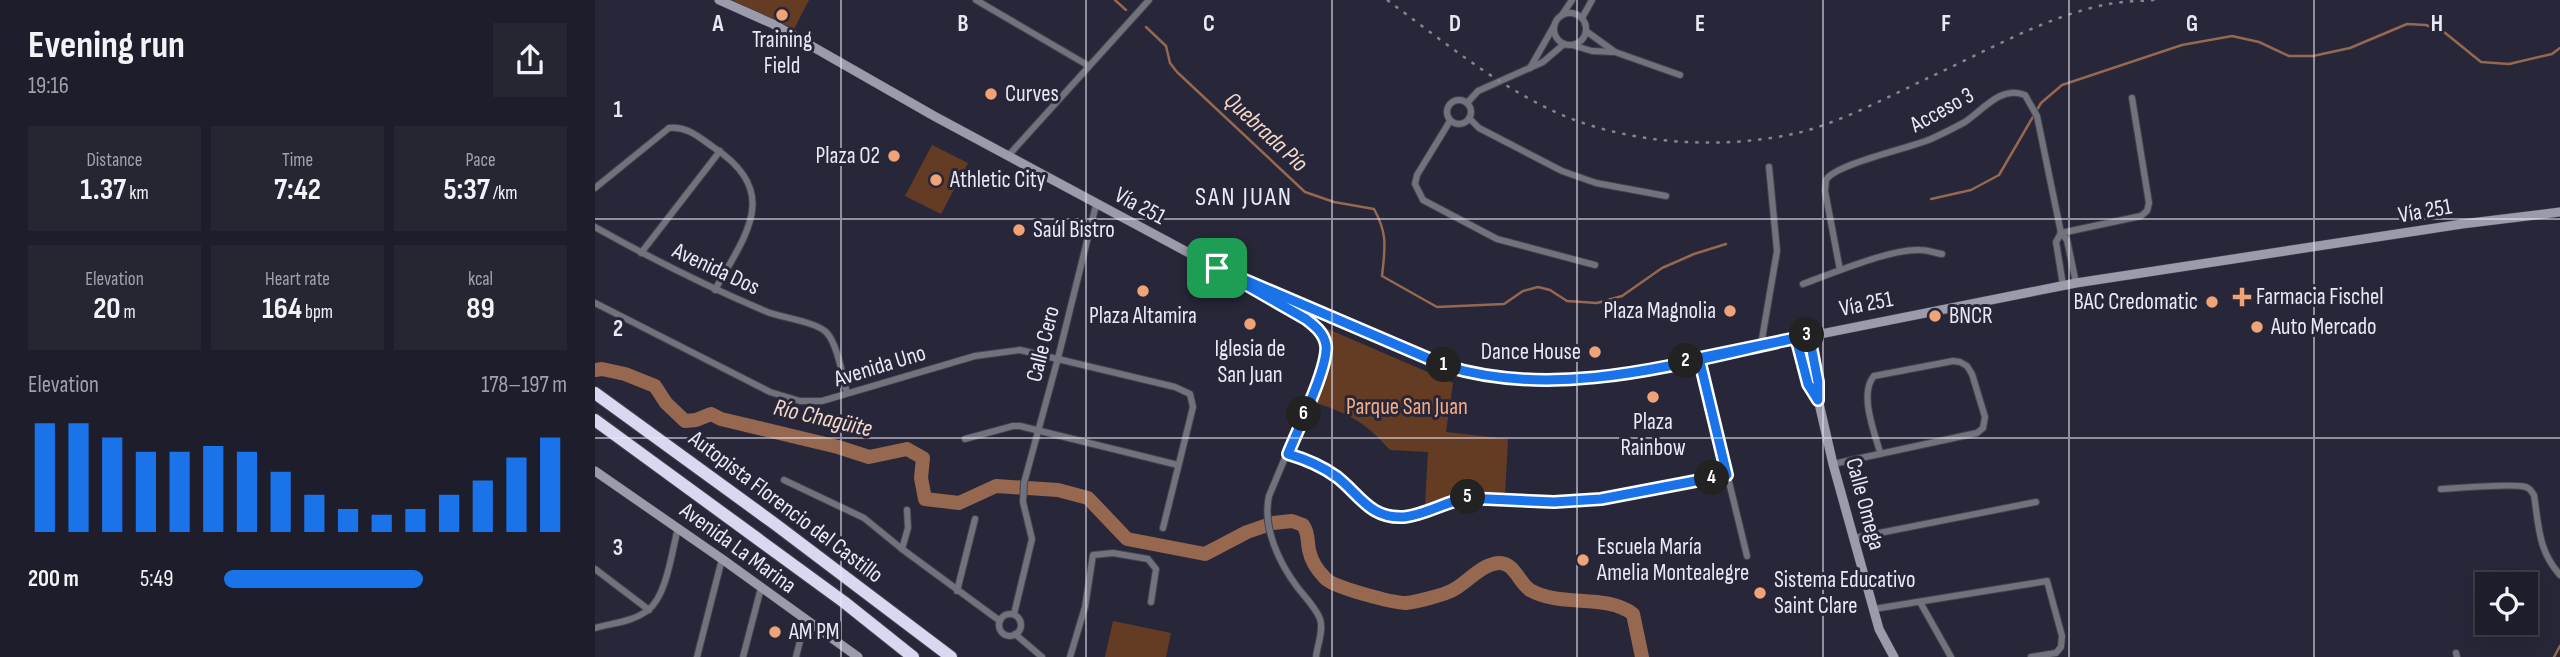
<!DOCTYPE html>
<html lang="en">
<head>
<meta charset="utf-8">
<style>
	:root { --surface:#1e1d2b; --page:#262633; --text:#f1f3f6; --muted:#a1a2a9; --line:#3c3b47; --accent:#1a73e8 }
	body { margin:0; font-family:"Sofia Sans Condensed",sans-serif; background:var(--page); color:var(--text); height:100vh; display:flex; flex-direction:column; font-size:26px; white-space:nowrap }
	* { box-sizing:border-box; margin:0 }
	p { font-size:23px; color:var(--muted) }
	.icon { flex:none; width:38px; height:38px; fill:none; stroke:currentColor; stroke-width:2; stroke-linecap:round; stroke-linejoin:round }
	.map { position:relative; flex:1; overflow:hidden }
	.sheet { display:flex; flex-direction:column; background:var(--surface); width:595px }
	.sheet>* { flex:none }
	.tools { position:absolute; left:1880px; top:572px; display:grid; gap:14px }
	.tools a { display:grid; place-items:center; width:63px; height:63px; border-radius:0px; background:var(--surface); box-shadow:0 7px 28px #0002,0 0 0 2px var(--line); font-size:35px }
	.pin { position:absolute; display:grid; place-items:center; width:60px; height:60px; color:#fff; margin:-30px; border-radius:14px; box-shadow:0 4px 10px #0006 }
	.km { position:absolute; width:35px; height:35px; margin:-18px; border-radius:50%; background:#222; color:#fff; font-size:19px; line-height:35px; text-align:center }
	.round { display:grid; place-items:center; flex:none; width:74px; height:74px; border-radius:0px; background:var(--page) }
	.headline { display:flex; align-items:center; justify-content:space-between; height:119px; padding:0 28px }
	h1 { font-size:38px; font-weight:700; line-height:52px }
	.stats { display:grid; grid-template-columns:repeat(3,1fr); gap:10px; height:119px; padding:7px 28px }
	.stats div { display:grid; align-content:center; border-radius:0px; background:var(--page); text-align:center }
	.stats b { font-size:30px; font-weight:700 }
	.stats small { font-size:19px; font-weight:400 }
	.stats p { font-size:19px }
	.chart { height:196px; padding:14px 28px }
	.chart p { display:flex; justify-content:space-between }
	.chart svg { width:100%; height:126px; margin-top:7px; stroke:var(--accent); stroke-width:6 }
	ul { padding:0 28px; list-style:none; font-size:23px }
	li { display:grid; grid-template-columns:112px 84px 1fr; align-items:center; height:52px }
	li i { height:18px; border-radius:9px; background:var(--accent) }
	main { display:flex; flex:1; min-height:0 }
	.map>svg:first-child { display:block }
	.green { fill:#643c24 }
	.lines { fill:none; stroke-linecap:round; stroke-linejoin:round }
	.stream { stroke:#96684f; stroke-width:2.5 }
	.river { stroke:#96684f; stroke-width:14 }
	.street-casing { stroke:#434253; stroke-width:8 }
	.secondary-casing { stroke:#434253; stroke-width:10 }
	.highway-casing { stroke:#434253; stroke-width:14 }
	.street { stroke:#72727c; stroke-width:6 }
	.secondary { stroke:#9c9bab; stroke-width:9 }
	.highway { stroke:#d9d8f0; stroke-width:12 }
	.rail { stroke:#858493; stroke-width:2.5; stroke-dasharray:3.5 7; stroke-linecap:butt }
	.route-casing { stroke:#fff; stroke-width:14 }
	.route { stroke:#1a73e8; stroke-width:9 }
	.grid { fill:none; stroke:#e9e8f5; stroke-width:2; stroke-opacity:0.55 }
	.poi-dot { fill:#efa377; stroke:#282739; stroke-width:2.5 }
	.labels { text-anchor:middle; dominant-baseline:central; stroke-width:6; stroke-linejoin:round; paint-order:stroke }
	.poi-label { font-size:23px; fill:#e9e8f5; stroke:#282739; text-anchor:start }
	.street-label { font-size:23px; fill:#e9e8f5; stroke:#282739 }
	.park-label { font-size:23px; fill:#f4ac84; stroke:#282739 }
	.water-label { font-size:24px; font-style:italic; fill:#f6d8c8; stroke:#282739 }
	.quarter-label { font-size:26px; letter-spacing:2px; fill:#e9e8f5; stroke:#282739 }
	.grid-label { font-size:23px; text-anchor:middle; font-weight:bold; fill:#e9e8f5; stroke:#282739; stroke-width:6; stroke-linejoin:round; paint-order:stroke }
</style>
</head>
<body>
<main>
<section class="sheet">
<div class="headline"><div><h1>Evening run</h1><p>19:16</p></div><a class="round"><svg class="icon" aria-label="share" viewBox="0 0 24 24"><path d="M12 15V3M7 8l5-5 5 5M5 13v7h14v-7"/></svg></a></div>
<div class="stats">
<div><p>Distance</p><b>1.37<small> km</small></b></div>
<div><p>Time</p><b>7:42</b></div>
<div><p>Pace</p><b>5:37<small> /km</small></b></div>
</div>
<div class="stats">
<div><p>Elevation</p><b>20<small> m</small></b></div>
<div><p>Heart rate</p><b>164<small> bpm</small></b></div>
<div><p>kcal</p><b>89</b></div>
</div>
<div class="chart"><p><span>Elevation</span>178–197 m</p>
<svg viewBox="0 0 160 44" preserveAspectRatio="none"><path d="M5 44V6M15 44V6M25 44V11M35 44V16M45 44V16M55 44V14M65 44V16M75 44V23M85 44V31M95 44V36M105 44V38M115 44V36M125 44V31M135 44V26M145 44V18M155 44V11"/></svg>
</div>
<ul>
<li><b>200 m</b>5:49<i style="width:58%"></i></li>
</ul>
</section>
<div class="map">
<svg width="1965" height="657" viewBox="0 0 1965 657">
	<rect width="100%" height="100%" fill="#282739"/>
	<g class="green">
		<polygon points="137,0 214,0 199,29"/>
		<polygon points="337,145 373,163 346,214 310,196"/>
		<path d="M726,326l132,57 -7,49 62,7 -3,57c-28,-3 -54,-3 -80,9l3,-53 -38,-2c-24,-27 -40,-36 -74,-47 9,-29 23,-49 5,-77z"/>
		<polygon points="518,621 576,633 571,657 510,657"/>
	</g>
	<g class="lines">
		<g class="stream">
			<polyline points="520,0 531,10"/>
			<path d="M551,27l20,19 4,17 7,9 128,120 29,10 40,7c14,25 11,39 8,67l55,31 67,-3 19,-13 15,-4 12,3 17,11 30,2 25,-7 40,-28 32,-14 32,-10"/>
			<polyline points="1336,199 1376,190 1404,175 1446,103 1467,85 1587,45 1637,36 1664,42 1694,56 1718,56 1755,48 1812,24 1831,25 1849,32 1886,62 1914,64 1957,54 1965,48"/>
			<polyline points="1959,657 1965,646"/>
		</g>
		<path class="river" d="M0,370l7,-1 23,5 30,12 11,17 19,18 11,-1 15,-6 10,5 117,28 31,10 38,-8 16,9 -2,20 4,21 34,4 37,-17 62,4 30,8 39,41 78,15 42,-22 26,-9 19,-2 11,4c6,9 4,15 6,25 2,10 9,21 16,28 7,9 68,25 81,25 10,-1 38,-8 47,-13 14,-7 28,-26 46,-27 15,-1 20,20 31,27 31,18 75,3 103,24l9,43"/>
		<g class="street-casing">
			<g id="street">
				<polyline points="381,0 494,66"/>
				<circle cx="975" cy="29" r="16"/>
				<polyline points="967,15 977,0"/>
				<polyline points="987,18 997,0"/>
				<polyline points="991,31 1020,52 1085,75"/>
				<polyline points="977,45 997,51 1018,52"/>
				<polyline points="935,68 959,26"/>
				<circle cx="864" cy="112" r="12"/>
				<polyline points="872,103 883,91 948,62 969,44"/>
				<polyline points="874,118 884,128 967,171 1001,183 1071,196"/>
				<polyline points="855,121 822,175 820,184 828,200 902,239 1000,265"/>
				<polyline points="413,156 554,0"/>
				<path d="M0,188l74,-60c18,-2 30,9 44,19 69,45 33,87 2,143"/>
				<path d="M0,227c55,31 111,59 170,84 16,7 49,10 61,21 11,10 17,46 21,61"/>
				<polyline points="1466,233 1546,216 1552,211 1554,203 1537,98"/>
				<polyline points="1466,233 1461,242 1468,285"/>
				<polyline points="1466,233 1472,240 1481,283"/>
				<polyline points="46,253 125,151"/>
				<path d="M1245,270l-15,-79c0,-1 1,-10 1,-11 9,-16 84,-32 105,-41 11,-5 23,-11 34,-17 18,-12 36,-37 60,-27l12,21 24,117"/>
				<path d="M647,282l64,37 13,11 7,16 -6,28 -51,122c-7,31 10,67 29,92 7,9 18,20 22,31 4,11 -3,27 -4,38"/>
				<path d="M1208,284c27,-10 90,-36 117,-34 8,0 15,3 22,4"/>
				<polyline points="0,303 175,392 205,401 227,401 380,356 425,350 580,387 595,394 598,407 568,528"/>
				<polyline points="1166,345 1182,251 1174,167"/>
				<polyline points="1104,358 1152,556"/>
				<polyline points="370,439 418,426 425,426 583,465"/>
				<path d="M693,454c17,5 34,11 49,23 22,18 33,42 67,40 21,-2 41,-15 62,-20l88,5 47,-3 126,-23"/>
				<path d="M1238,464l144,-31 6,-5 2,-11 -13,-43 -5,-8 -7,-4 -7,-1 -79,15c-15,17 0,56 6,76"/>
				<polyline points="189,480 269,518 307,549 405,621"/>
				<path d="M1846,489c17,-1 71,-6 85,-2 5,2 5,4 8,8 5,32 4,55 26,80"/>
				<polyline points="1259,538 1441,502"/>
				<polyline points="307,549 313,528 312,510"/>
				<polyline points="0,569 54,610"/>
				<polyline points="362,591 380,519"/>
				<polyline points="1325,602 1356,657"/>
				<polyline points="1279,609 1452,581 1467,636 1466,647 1461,653 1436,657"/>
				<polyline points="419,614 437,539 428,502 429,483 463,358 501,205"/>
				<circle cx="415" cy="625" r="11"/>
				<path d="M0,628c17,-5 38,-6 53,-18 19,-14 24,-60 30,-82"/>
				<polyline points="420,634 447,657"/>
				<polyline points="1861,653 1862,657"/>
				<polyline points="102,657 127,559"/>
				<polyline points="148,657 166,588"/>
				<polyline points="201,657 210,621"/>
				<polyline points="475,657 490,607 498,555 518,553 553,559 561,569 556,602"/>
			</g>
		</g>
		<g class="secondary-casing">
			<g id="secondary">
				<path d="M124,0l54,24 161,92 283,152 229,98c66,20 118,15 184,6l446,-89 386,-59 98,-12"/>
				<polyline points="1214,335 1223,382 1223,399 1238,464 1284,629 1299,657"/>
				<polyline points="1201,338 1213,384 1222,398"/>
				<polyline points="0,471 127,559 263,657"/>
			</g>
		</g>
		<g class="highway-casing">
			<g id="highway">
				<polyline points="0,393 180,524 356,657"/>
				<polyline points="0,420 249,602 318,657"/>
			</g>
		</g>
		<use href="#street" class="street"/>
		<use href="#secondary" class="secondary"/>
		<use href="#highway" class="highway"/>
		<path class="rail" d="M792,0c52,38 104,81 162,109 71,35 171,42 248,24 40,-9 93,-37 131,-55 57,-26 120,-63 181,-74 15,-3 32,-3 47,-4"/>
	</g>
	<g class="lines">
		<g class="route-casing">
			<path id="route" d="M622,268l229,98c114,35 237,-4 350,-28l12,46 10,16v-18l-9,-47 -13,3 -97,20 28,117 -126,24 -47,3 -88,-4c-21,4 -41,17 -62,19 -34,2 -44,-22 -67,-40 -15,-11 -32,-18 -49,-23 9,-23 41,-88 38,-109 -2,-12 -11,-19 -20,-26l-89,-51"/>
		</g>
		<use href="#route" class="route"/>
	</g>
	<path class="grid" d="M246,0v657M491,0v657M737,0v657M982,0v657M1228,0v657M1474,0v657M1719,0v657M0,219h1965M0,438h1965"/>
	<g class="poi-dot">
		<circle cx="187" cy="15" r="7"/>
		<circle cx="396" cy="94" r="7"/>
		<circle cx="299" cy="156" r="7"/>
		<circle cx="341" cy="180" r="7"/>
		<circle cx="424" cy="230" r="7"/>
		<circle cx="548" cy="291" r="7"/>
		<path d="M1643.5 286.5h7v7h7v7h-7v7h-7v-7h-7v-7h7z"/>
		<circle cx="1617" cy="302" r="7"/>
		<circle cx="1135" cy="311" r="7"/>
		<circle cx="1340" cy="316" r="7"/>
		<circle cx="655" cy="324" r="7"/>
		<circle cx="1662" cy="327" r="7"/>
		<circle cx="1000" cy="352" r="7"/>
		<circle cx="1058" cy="397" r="7"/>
		<circle cx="988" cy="560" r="7"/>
		<circle cx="1165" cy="593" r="7"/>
		<circle cx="180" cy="632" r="7"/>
	</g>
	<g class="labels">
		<g class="poi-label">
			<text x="187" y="40" text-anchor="middle">Training<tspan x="187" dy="26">Field</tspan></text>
			<text x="410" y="94">Curves</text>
			<text x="285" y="156" text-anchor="end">Plaza O2</text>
			<text x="355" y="180">Athletic City</text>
			<text x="438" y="230">Saúl Bistro</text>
			<text x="1661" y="297">Farmacia Fischel</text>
			<text x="1603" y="302" text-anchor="end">BAC Credomatic</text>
			<text x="1121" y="311" text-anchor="end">Plaza Magnolia</text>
			<text x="548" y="316" text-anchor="middle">Plaza Altamira</text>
			<text x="1354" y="316">BNCR</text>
			<text x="1676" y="327">Auto Mercado</text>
			<text x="655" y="349" text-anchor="middle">Iglesia de<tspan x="655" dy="26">San Juan</tspan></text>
			<text x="986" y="352" text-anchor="end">Dance House</text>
			<text x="1058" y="422" text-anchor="middle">Plaza<tspan x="1058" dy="26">Rainbow</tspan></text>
			<text x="1002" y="547">Escuela María<tspan x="1002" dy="26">Amelia Montealegre</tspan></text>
			<text x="1179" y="580">Sistema Educativo<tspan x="1179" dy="26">Saint Clare</tspan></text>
			<text x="194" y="632">AM PM</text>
		</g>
		<g class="street-label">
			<text transform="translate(1347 110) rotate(-29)">Acceso 3</text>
			<text transform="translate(545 206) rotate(28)">Vía 251</text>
			<text transform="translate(1830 211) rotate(-10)">Vía 251</text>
			<text transform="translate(121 269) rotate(25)">Avenida Dos</text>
			<text transform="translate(1271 304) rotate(-11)">Vía 251</text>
			<text transform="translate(448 344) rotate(-76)">Calle Cero</text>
			<text transform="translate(285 366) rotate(-17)">Avenida Uno</text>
			<text transform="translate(1270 504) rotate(75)">Calle Omega</text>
			<text transform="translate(191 507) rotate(37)">Autopista Florencio del Castillo</text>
			<text transform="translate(143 548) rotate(36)">Avenida La Marina</text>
		</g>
		<g class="park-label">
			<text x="812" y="407">Parque San Juan</text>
		</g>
		<g class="water-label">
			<text transform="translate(671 132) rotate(43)">Quebrada Pío</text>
			<text transform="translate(228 418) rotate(13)">Río Chagüite</text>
		</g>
		<g class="quarter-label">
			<text x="649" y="197">SAN JUAN</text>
		</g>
	</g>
	<g class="grid-label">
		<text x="123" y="31">A</text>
		<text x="368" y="31">B</text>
		<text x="614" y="31">C</text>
		<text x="860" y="31">D</text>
		<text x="1105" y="31">E</text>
		<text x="1351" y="31">F</text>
		<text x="1597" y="31">G</text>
		<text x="1842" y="31">H</text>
		<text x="23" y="117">1</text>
		<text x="23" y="336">2</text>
		<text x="23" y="555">3</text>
	</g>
</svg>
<div class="tools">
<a><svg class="icon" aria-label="locate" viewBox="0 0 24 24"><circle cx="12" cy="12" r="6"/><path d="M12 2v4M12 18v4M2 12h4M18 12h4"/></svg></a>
</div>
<div class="pin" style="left:622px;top:268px;background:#1e9e55"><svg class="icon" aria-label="arrive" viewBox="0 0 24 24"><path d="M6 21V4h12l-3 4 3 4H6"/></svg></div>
<b class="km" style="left:849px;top:365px">1</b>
<b class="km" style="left:1091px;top:361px">2</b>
<b class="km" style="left:1212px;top:335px">3</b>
<b class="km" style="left:1117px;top:478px">4</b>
<b class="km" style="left:873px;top:497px">5</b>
<b class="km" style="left:709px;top:414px">6</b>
</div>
</main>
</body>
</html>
